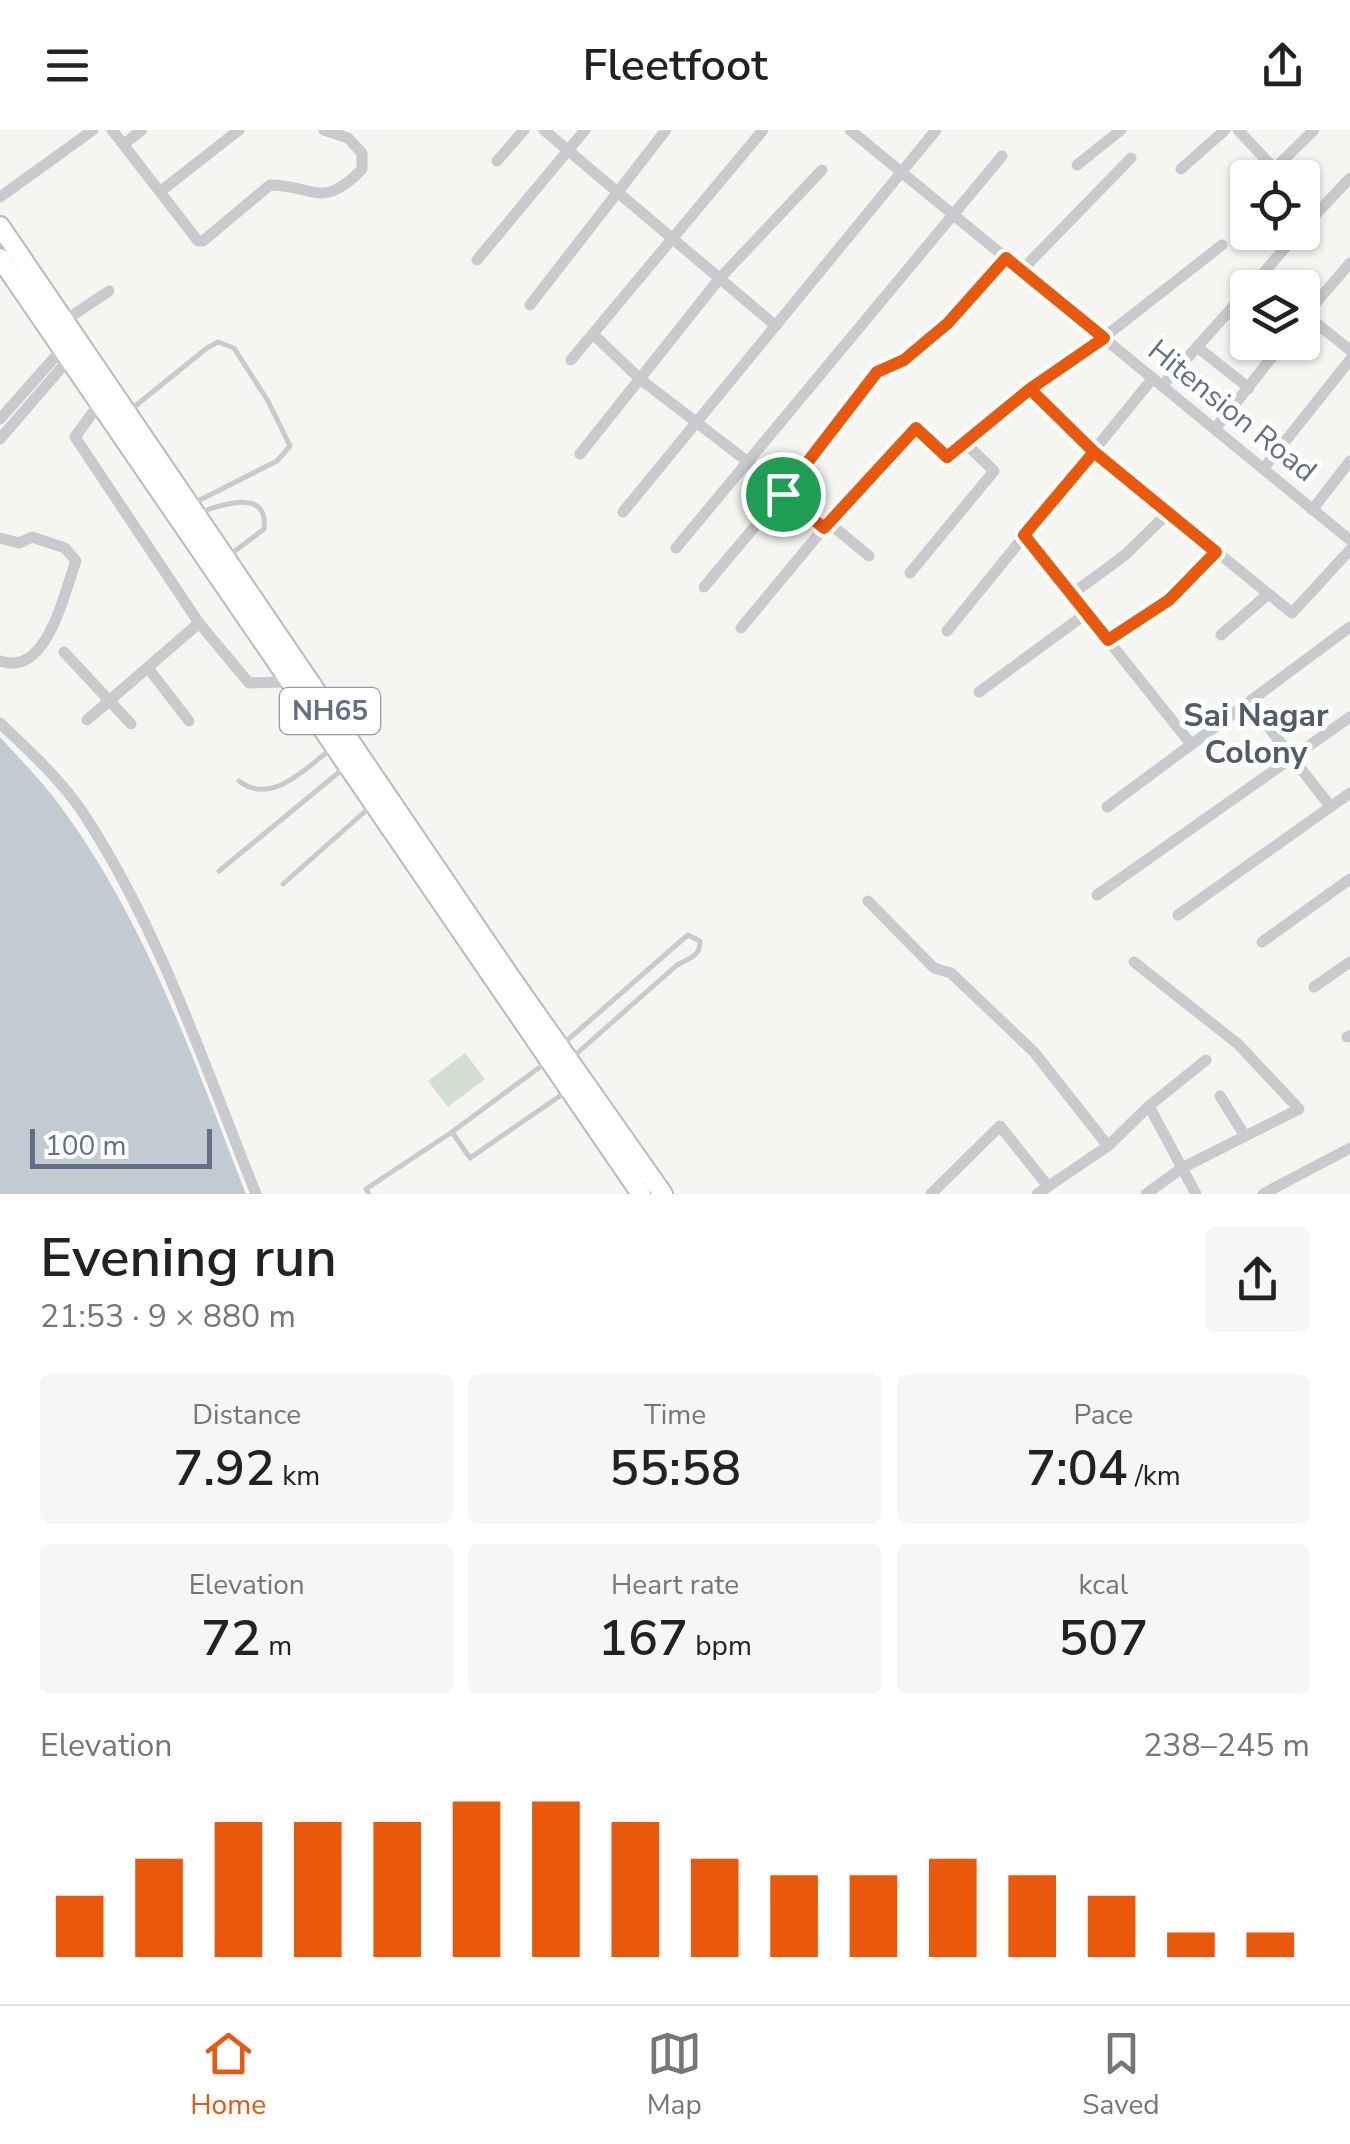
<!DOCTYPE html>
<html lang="en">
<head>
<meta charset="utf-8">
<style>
	:root { --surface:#fff; --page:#f6f6f6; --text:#222; --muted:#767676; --line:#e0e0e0; --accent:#ea580c }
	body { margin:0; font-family:"Nunito Sans",sans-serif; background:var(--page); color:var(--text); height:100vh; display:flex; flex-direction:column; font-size:38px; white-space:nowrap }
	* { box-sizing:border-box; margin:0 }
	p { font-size:32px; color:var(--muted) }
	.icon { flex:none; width:55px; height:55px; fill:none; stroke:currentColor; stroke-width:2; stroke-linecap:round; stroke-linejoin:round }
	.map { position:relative; height:1064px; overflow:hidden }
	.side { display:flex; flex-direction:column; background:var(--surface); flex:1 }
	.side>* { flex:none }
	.fabs { position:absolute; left:1230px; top:30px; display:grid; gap:20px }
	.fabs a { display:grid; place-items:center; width:90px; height:90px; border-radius:10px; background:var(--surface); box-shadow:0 2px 8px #0004; font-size:50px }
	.scale { position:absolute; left:30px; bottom:25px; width:182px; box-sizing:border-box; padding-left:10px; border:5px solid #627086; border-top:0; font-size:28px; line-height:35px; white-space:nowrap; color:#627086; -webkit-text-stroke:8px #fff; paint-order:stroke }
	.pin { position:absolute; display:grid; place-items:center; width:85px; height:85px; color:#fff; margin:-42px; border:5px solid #fff; border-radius:50%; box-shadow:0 2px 10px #0007 }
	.round { display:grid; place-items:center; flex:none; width:105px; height:105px; border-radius:10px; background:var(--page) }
	.headline { display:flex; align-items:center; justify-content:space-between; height:170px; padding:0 40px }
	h1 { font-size:55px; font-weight:600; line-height:75px }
	.figures { display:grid; grid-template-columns:repeat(3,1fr); gap:15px; height:170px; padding:10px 40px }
	.figures div { display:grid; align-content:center; border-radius:10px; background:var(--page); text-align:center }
	.figures b { font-size:50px; font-weight:600 }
	.figures small { font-size:28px; font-weight:400 }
	.figures p { font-size:28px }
	.chart { height:280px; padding:20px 40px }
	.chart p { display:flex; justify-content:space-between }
	.chart svg { width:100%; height:180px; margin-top:10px; stroke:var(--accent); stroke-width:6 }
	header { display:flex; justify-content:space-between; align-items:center; height:130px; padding:0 40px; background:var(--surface); font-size:45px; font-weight:600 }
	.dock { display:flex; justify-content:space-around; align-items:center; height:140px; border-top:2px solid var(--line); background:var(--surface); font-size:28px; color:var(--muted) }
	.dock a { display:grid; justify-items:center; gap:5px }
	.dock .on { color:var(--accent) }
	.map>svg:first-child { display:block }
	.green { fill:#d5ded3 }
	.water { fill:#c3cbd2 }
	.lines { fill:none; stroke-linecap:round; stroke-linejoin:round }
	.trunk-casing { stroke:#b7babe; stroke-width:22 }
	.service { stroke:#c8cace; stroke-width:5 }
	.minor { stroke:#c8cace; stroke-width:11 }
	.trunk { stroke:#fff; stroke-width:18 }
	.route-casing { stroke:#fff; stroke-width:20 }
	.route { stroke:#ea580c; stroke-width:12 }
	.labels { text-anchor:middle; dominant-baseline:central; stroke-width:10; stroke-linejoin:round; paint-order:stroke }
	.shield { fill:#fff; stroke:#919baa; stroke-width:2.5 }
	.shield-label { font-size:28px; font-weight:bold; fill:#627086 }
	.street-label { font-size:30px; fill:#627086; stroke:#fff }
	.neighbourhood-label { font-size:32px; font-weight:bold; fill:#515b6a; stroke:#fff }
</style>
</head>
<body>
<header><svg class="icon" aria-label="menu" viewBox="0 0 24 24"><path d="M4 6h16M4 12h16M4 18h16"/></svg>Fleetfoot<svg class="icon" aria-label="share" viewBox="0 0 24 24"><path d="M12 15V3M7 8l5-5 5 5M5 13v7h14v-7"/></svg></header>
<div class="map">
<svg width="1350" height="1064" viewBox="0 0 1350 1064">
	<rect width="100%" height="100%" fill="#f5f6f2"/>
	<polygon class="green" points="465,923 485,949 448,977 428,951"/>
	<path class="water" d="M0,607c17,19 35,37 51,57 91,117 142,264 195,400h-246z"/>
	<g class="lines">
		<g class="trunk-casing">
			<g id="trunk">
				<polyline points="0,96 509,845 663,1064"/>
				<polyline points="0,128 641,1064"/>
			</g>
		</g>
		<g class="service">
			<polyline points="129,281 207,218 218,212 234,218 268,271 290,316 277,331 192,374"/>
			<path d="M198,383c22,-8 71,-26 66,16l-33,25"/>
			<path d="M239,651c32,25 66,-12 92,-32"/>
			<polyline points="219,741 344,638"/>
			<polyline points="283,754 370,677"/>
			<path d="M563,914l119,-104 6,-5 12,6c1,15 -12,18 -23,24l-103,91"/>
			<polyline points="544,934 452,1002 470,1028 567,961"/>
			<polyline points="369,1064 366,1059 452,1002"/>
		</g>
		<g class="minor">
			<path d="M112,0l86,111h5l67,-56c43,0 52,26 92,-16v-16l-14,-15 -24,-8"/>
			<polyline points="544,0 776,196"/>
			<polyline points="850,0 1350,410"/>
			<polyline points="1238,0 1283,48"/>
			<polyline points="124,14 142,0"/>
			<polyline points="497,31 524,0"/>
			<polyline points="1077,35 1121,0"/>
			<polyline points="1181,39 1225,0"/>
			<polyline points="1265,48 1314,0"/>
			<polyline points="161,61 239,0"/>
			<polyline points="0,67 93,0"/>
			<polyline points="1302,68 1317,83"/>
			<polyline points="1239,72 1248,64"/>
			<polyline points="1302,99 1350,48"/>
			<polyline points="477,130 585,0"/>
			<polyline points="1021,141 1131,28"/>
			<polyline points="1250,158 1299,102"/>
			<polyline points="530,175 666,0"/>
			<polyline points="1306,185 1350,220"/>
			<polyline points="1302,189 1350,133"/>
			<polyline points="64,191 109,161"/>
			<polyline points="593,204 640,249 748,332 824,398"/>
			<polyline points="1197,217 1249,258"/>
			<polyline points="571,230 763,0"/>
			<polyline points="1162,256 1248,160"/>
			<polyline points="1030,259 1093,321 1292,483 1350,420"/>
			<polyline points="99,274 75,307 199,493 249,553 288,552"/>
			<polyline points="0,289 62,219"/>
			<polyline points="1215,299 1284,212"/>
			<polyline points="0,309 69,229"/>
			<polyline points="580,324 720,148 822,40"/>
			<polyline points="1263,339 1350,230"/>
			<polyline points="1312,380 1350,331"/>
			<polyline points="623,382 936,0"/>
			<polyline points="829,393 869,426"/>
			<polyline points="1024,405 1191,614"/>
			<path d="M0,408l19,5 13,-6 33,11 11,13c-12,32 -29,117 -76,100"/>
			<polyline points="676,418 1002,26"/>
			<polyline points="910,443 994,341 963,311 1103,208 1222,115"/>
			<polyline points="704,457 783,363 877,242 904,230 948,193 1007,128"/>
			<polyline points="1072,464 1125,425 1168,383"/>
			<polyline points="741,498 824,398 916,298 947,327 963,311"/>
			<polyline points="947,501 1153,248"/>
			<polyline points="1221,505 1267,465"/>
			<polyline points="1108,510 1169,471 1216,423"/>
			<polyline points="64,522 131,594"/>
			<polyline points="148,538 189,591"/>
			<polyline points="979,562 1087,483"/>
			<polyline points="1249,572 1330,676"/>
			<polyline points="87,590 199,493"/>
			<path d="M0,593c30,29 65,60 87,96 74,115 118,248 169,375"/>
			<polyline points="1107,677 1350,497"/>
			<polyline points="1097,765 1350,587"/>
			<polyline points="868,771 934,838 951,843 1034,922 1108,1016"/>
			<polyline points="1178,785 1350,663"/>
			<polyline points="1262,812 1350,749"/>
			<polyline points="1134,832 1238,914 1299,979 1182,1038 1146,1064"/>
			<polyline points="1314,857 1350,832"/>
			<polyline points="1347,907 1350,906"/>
			<polyline points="1220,966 1245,1006"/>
			<polyline points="1149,976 1196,1064"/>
			<polyline points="931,1064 1000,996 1047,1055"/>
			<polyline points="1037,1064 1108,1016 1149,976 1206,930"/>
			<polyline points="1263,1064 1350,1018"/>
		</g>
		<use href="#trunk" class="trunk"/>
	</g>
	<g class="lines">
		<g class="route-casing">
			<polyline id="route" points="783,364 824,398 916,298 947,327 1030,259 1094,322 1024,405 1108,510 1169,470 1216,422 1094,322 1030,259 1104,208 1006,128 948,193 904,230 877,242 783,364"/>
		</g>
		<use href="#route" class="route"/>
	</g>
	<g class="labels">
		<rect class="shield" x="280" y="558" width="100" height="46" rx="8"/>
		<g class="shield-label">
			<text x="330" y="581">NH65</text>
		</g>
		<g class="street-label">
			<text transform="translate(1232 281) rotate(39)">Hitension Road</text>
		</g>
		<g class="neighbourhood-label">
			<text x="1256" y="585">Sai Nagar<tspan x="1256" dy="37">Colony</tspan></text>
		</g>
	</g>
</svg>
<div class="fabs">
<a><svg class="icon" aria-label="locate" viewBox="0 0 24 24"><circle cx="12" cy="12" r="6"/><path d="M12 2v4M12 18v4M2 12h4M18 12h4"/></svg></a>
<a><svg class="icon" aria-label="layers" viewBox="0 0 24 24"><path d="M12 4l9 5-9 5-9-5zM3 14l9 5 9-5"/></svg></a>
</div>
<div class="scale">100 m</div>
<div class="pin" style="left:783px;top:364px;background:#1e9e55"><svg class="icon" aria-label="arrive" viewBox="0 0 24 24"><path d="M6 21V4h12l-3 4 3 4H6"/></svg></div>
</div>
<section class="side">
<div class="headline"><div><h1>Evening run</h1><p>21:53 · 9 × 880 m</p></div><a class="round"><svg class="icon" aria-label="share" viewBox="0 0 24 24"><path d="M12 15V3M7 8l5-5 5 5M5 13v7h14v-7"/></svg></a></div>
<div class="figures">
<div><p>Distance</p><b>7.92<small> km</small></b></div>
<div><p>Time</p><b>55:58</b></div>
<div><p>Pace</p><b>7:04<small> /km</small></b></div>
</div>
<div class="figures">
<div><p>Elevation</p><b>72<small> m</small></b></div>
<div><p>Heart rate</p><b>167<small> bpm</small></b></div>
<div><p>kcal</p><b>507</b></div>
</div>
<div class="chart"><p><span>Elevation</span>238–245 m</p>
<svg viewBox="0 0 160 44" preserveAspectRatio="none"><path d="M5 44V29M15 44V20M25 44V11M35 44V11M45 44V11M55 44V6M65 44V6M75 44V11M85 44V20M95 44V24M105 44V24M115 44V20M125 44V24M135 44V29M145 44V38M155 44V38"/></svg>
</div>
</section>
<nav class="dock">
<a class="on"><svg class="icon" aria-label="home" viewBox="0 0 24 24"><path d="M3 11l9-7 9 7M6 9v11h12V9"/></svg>Home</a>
<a><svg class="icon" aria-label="map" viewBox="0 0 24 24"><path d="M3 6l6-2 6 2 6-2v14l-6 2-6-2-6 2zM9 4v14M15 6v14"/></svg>Map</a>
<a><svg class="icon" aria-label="saved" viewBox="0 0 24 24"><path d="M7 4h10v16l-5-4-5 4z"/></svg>Saved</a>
</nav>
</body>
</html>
